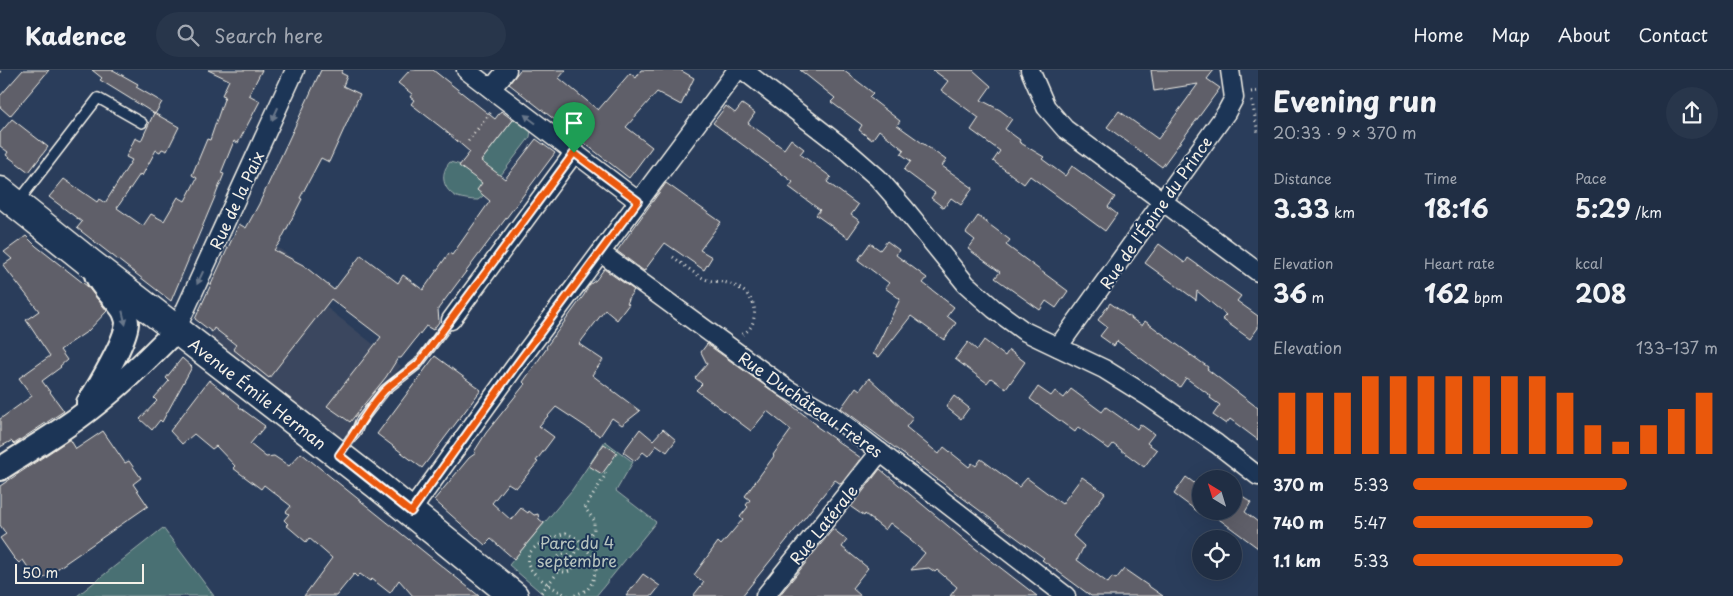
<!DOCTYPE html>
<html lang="en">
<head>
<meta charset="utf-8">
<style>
	:root { --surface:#202e44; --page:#28364b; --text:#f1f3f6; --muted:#a2a8b2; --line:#3d4a5d; --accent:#ea580c }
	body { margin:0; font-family:"Playpen Sans",sans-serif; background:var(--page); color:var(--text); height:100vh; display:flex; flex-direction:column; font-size:19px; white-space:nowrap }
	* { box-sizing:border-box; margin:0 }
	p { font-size:16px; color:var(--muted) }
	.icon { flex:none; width:28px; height:28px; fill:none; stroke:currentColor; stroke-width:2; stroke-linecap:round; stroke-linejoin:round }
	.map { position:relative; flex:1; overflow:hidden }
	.sheet { display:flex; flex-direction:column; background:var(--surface); width:475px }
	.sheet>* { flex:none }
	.needle { width:32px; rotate:322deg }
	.controls { position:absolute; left:1192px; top:400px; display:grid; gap:10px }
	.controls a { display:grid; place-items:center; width:50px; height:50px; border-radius:50%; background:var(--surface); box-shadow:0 5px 20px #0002,0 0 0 1px var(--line); font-size:25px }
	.scale { position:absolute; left:15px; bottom:12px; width:129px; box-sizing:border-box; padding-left:5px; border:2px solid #f4f1e8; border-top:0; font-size:14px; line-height:18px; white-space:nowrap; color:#f4f1e8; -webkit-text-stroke:4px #1d3557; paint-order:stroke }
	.pin { position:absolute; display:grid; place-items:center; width:42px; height:42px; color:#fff; margin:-51px -21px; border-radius:50% 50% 50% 0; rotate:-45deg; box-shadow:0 0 5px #0007 }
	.pin .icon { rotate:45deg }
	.round { display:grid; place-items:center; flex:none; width:52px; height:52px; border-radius:26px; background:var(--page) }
	.summary { display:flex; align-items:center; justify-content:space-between; height:85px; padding:0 15px }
	h1 { font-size:28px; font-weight:700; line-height:38px }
	.stats { display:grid; grid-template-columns:repeat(3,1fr); gap:8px; height:85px; padding:5px 15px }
	.stats div { display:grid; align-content:center }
	.stats b { font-size:25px; font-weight:700 }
	.stats small { font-size:14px; font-weight:400 }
	.stats p { font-size:14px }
	.chart { height:140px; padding:10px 15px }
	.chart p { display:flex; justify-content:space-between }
	.chart svg { width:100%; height:90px; margin-top:5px; stroke:var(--accent); stroke-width:6 }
	ul { padding:0 15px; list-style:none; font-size:16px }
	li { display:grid; grid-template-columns:80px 60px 1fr; align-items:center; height:38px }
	li i { height:12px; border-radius:6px; background:var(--accent) }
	header { display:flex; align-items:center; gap:30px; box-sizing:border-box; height:70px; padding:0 25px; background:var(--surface); border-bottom:1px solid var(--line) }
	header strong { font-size:24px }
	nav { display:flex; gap:28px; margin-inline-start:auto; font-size:18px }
	.search { width:350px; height:45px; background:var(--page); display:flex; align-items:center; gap:12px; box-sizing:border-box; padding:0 18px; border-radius:28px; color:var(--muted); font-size:19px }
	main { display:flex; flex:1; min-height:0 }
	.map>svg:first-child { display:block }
	.built { fill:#3a475f }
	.green { fill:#486f73; stroke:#9eb0ae }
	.building { fill:#5e5e69; stroke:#f4f1e8 }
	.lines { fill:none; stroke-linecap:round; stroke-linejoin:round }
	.service-casing { stroke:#f4f1e8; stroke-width:12 }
	.minor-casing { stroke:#f4f1e8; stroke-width:21 }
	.tertiary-casing { stroke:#f4f1e8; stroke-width:26 }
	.primary-casing { stroke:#f4f1e8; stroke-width:31 }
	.path { stroke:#f4f1e8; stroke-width:3; stroke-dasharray:1 4; stroke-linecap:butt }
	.service { stroke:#1d3557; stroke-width:9 }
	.minor { stroke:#1d3557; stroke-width:18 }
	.tertiary { stroke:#1d3557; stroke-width:22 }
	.primary { stroke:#1d3557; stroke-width:28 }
	.oneway { fill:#68778a }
	.route-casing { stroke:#fff; stroke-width:10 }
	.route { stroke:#ea580c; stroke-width:6 }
	.labels { text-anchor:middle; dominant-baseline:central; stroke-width:4; stroke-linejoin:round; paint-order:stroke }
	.street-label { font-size:16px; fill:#f4f1e8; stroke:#1d3557 }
	.park-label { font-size:16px; fill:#b8c4bf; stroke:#1d3557 }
</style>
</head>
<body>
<header>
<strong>Kadence</strong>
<div class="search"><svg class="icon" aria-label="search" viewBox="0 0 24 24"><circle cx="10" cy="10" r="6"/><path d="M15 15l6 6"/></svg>Search here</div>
<nav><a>Home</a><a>Map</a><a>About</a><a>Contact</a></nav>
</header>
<main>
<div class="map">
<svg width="1258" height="526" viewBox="0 0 1258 526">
	<rect width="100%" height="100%" fill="#2a3d5b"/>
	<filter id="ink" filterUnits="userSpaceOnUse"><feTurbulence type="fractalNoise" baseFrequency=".02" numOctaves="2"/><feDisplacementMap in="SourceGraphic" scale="10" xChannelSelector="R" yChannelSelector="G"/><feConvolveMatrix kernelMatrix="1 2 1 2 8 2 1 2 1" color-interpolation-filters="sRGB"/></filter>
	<g filter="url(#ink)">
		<polygon class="built" points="277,177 337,221 326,237 401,296 349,364 345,366 340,367 334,365 209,268 214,258"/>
		<g class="green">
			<path d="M514,49l8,2 9,9 -1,7 -42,55 -10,8c-7,0 -14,-1 -21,-3 -14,-7 -18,-23 -7,-35l11,3 11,8z"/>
			<polygon points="605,371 633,392 616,421 656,452 596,526 545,526 509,495 572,420"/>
			<polygon points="163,458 214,526 77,526"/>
		</g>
		<g class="building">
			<polygon points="23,0 49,0 10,46 0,37 0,26"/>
			<polygon points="92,0 113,0 138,14 136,17 162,32 155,44 100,10 102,8"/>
			<polygon points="208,0 262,0 249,25 260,31 238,73 234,71 221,103 224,104 214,129 171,231 77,158 82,152 49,127 64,109 97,132 99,129 105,133 132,90 126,87 135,68 141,71 154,43 179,57 167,81 162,79 160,82 156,80 142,106 140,104 117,138 143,156 151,144 164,151 178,127 185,131 197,108 192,105 207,69 210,70 225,26 222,25 229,10"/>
			<polygon points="321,0 343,0 341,3 347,6 343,16 360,24 329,92 321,88 300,128 302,129 280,172 274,180 303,195 334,220 361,185 398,213 403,205 423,220 449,183 452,185 490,131 477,120 482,113 459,96 470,82 442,58 411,34 414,30 410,27 412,24 398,13 410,0 433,0 495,49 501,41 513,50 481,91 505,109 536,69 555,83 438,239 439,252 433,260 426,256 401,288 398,288 386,307 350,352 327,336 381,267 331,229 269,308 233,279 236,275 214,258 212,262 195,249 239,154 246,158 259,134"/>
			<polygon points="520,0 566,0 559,8 598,40 630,3 636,8 641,0 680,0 694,8 681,35 657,22 626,57 652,77 629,108 509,14"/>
			<polygon points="800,0 843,0 873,23 869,27 900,51 897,55 946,90 942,96 973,118 961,135 951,128 944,138 931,128 935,123 904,100 911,91 901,84 904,80 879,60 872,70 859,60 862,55 831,32 835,28"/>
			<polygon points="933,0 973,0 991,16 981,30 1000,40 1012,49 1005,59 1020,70 1019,72 1044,87 1042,89 1065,106 1072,96 1115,127 1108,137 1117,144 1105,161 1030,106 1024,114 993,91 1000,81 971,60 979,48 941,20 948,11"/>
			<polygon points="1151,0 1214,0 1207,9 1220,18 1162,97 1107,57 1119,41 1158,69 1198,14 1154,21"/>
			<polygon points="742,34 755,43 748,53 784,79 791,69 804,79 800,84 831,107 827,112 858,135 851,145 860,151 848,168 816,145 820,140 789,117 793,112 713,53 726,36 735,43"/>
			<polygon points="12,49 48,77 29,102 6,85 8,82 0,76 0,63"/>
			<polygon points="666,113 721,152 700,180 712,187 704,200 665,173 644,201 617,181"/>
			<polygon points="978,146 1010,170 1006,175 1068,221 1056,238 1046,231 1040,240 995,208 1000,202 968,179 975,170 966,163"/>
			<polygon points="26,166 36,176 87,216 107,241 88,261 60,280 67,290 60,296 61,297 42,311 64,341 14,374 11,371 0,377 0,349 32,326 19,308 50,286 26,250 39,241 3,195 12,189 4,182"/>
			<polygon points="887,171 899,180 896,185 927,208 923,213 954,237 947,246 956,253 944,270 911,246 879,287 873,284 900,229 885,218 889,213 858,190 870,173 880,180"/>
			<polygon points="1159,174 1185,193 1188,188 1241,226 1237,231 1258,246 1258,258 1250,269 1222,249 1226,245 1197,221 1196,230 1145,193"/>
			<polygon points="604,199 634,220 627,230 629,230 627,233 629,234 617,250 605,240 579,274 603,290 592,305 640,341 622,355 612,348 600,366 556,337 539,356 554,367 536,391 538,392 516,418 508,413 492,433 511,450 521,438 528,443 529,441 534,445 538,444 539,449 544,453 514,489 491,469 485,475 434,430 469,388 476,383 474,382 486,363 525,314 523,312 547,278 546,277 584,225 589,215 596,210"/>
			<polygon points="1110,233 1142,256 1145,251 1190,284 1190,286 1191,285 1208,297 1207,299 1258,338 1258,370 1230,349 1226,354 1213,345 1220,335 1210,328 1211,326 1186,308 1180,317 1117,271 1114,276 1100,266 1107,257 1098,250"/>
			<polygon points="984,270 1005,286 1009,280 1025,292 1006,319 991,308 987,313 955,289 968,272 977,280"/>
			<polygon points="707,274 785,330 817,355 816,356 861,388 841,414 835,410 742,526 693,526 704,512 694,505 718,472 721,475 743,449 740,447 748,437 746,435 750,430 745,426 774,386 773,385 791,360 767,341 751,361 696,320 702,314 695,308 707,294 701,282"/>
			<polygon points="435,286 481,320 422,398 377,364"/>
			<polygon points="182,288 192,297 162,352 160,350 152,360 140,349 157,331 154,328 169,311 166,308"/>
			<polygon points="869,308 913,348 906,357 939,384 944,377 969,397 972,393 976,396 981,389 1019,417 1027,408 1062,434 1082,407 1105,423 1073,466 1084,476 1077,490 1108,513 1112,507 1116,509 1124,499 1163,526 1091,526 1056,500 1042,490 1044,488 841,338 856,317 860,320"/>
			<polygon points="209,310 240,335 239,337 265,356 250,374 266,387 274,386 289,396 301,383 479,526 413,526 399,510 390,523 372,509 370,511 360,504 357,507 354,504 336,526 304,526 332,488 309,468 306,472 286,455 288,454 284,450 289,444 286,442 291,436 264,415 261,419 233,398 235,396 216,376 212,379 194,364 182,374 170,361"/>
			<polygon points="1038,317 1051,326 1055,321 1064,328 1071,319 1102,342 1106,337 1137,359 1140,354 1154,364 1147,373 1157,380 1144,397 1113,374 1109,379 1078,357 1075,362 1030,329"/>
			<polygon points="954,326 969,338 961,349 946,337"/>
			<polygon points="640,359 653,370 663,359 676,370 667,382 657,375 648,386 643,382 635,391 623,382"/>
			<polygon points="103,361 125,393 129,391 141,408 133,414 148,436 38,512 23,490 19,493 14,488 0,468 6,464 0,455 0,416 70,369 76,379"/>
			<polygon points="604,374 617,383 602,404 589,396"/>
			<polygon points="880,399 966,471 1037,526 950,526 957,517 937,500 935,502 929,498 911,500 925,483 910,470 911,469 890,453 885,460 865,444 864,446 851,437"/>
			<polygon points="1186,407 1201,418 1201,444 1174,424"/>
			<polygon points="1234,420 1251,432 1245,442 1258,452 1258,478 1208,441 1234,441"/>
			<polygon points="833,459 847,470 842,477 868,498 852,518 861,526 779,526"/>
			<polygon points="643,504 660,516 652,526 626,526"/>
		</g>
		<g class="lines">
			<g class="service-casing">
				<g id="service">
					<polyline points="18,132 98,28 142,53"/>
					<polyline points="340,383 357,360 360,352 385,320 418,294 451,250"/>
				</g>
			</g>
			<g class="minor-casing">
				<g id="minor">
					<polyline points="466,0 638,131"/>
					<polyline points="743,0 846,80 878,108 905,139 966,214 994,239 1024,261 1104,299 1149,327 1217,374 1258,406"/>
					<polyline points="1030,0 1046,37 1065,59 1258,202"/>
					<polyline points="491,19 507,0"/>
					<polyline points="601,183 787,319 832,345 1066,526"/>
					<polyline points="451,250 574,83"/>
					<polyline points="176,260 295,0"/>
					<polyline points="1058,277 1226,43 1234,28 1230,0"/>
					<polyline points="411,441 514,298 737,0"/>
					<polyline points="765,526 880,382"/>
				</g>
			</g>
			<g class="tertiary-casing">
				<g id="tertiary">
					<path d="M88,333c10,-15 38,-62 39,-80 0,-4 -2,-8 -3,-11 -8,-14 -21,-22 -28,-37"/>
					<path d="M0,399c26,-17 53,-33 78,-51 36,-26 67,-56 98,-88"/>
				</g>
			</g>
			<g class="primary-casing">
				<polyline id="primary" points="0,121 90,193 376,414 514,526"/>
			</g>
			<g class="path">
				<polyline points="0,2 2,0"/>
				<polyline points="1251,22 1258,21"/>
				<polyline points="1252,31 1258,63"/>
				<polyline points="468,71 492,41"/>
				<path d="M673,187c10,7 21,17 32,22 6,3 13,2 19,3 17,4 34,17 30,35 -1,9 -5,14 -13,18"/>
				<circle cx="565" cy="493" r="9"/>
				<polyline points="572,487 594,460 594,450 585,438 606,404 604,401"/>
				<polyline points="538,526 560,500"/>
				<path d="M568,526c-44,-23 -62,-44 -2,-63l12,6 15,18 3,13 -4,13 -5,7 -14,6"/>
			</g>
			<use href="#service" class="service"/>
			<use href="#minor" class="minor"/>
			<use href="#tertiary" class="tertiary"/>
			<use href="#primary" class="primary"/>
		</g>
		<defs><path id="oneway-solid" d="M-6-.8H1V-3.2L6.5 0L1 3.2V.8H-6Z" transform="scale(1.25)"/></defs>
		<g class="oneway">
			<use href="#oneway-solid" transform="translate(275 44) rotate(115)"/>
			<use href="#oneway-solid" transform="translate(530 49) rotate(-143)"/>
			<use href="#oneway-solid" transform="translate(200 208) rotate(115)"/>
			<use href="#oneway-solid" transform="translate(124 248) rotate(77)"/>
		</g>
	</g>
	<g class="lines" filter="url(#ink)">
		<g class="route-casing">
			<path id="route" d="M574,83l64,48 -124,167 -103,144 -72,-57c16,-21 27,-44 45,-64 10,-10 23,-18 34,-27z"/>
		</g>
		<use href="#route" class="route"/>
	</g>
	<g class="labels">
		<g class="street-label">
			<text transform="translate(236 130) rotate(-65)">Rue de la Paix</text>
			<text transform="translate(1155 142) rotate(-55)">Rue de l'Épine du Prince</text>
			<text transform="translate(258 323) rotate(38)">Avenue Émile Herman</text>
			<text transform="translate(811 334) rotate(35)">Rue Duchâteau Frères</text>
			<text transform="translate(823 454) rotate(-51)">Rue Latérale</text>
		</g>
		<g class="park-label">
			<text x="577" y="472">Parc du 4<tspan x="577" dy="18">septembre</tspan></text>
		</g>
	</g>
</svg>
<div class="controls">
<a><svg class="needle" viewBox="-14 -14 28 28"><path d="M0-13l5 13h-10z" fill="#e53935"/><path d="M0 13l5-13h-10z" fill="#a2a8b2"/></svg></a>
<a><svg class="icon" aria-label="locate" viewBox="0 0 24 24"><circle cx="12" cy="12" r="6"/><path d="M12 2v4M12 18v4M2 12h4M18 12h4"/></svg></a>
</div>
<div class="scale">50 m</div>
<div class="pin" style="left:574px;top:83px;background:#1e9e55"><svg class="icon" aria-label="arrive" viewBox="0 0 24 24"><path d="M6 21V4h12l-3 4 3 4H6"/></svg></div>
</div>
<section class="sheet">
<div class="summary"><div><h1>Evening run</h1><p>20:33 · 9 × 370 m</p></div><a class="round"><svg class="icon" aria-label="share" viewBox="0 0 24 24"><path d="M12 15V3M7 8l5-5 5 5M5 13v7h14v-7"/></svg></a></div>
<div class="stats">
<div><p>Distance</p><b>3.33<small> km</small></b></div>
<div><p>Time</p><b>18:16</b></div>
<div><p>Pace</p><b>5:29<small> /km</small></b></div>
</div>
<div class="stats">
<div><p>Elevation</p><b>36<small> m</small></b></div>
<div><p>Heart rate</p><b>162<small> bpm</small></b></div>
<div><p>kcal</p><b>208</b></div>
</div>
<div class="chart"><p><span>Elevation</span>133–137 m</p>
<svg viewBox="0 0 160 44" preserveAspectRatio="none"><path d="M5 44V14M15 44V14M25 44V14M35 44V6M45 44V6M55 44V6M65 44V6M75 44V6M85 44V6M95 44V6M105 44V14M115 44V30M125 44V38M135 44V30M145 44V22M155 44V14"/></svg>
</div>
<ul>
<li><b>370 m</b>5:33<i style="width:70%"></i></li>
<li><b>740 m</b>5:47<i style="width:59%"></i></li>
<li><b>1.1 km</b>5:33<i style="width:69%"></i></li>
</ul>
</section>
</main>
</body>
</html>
